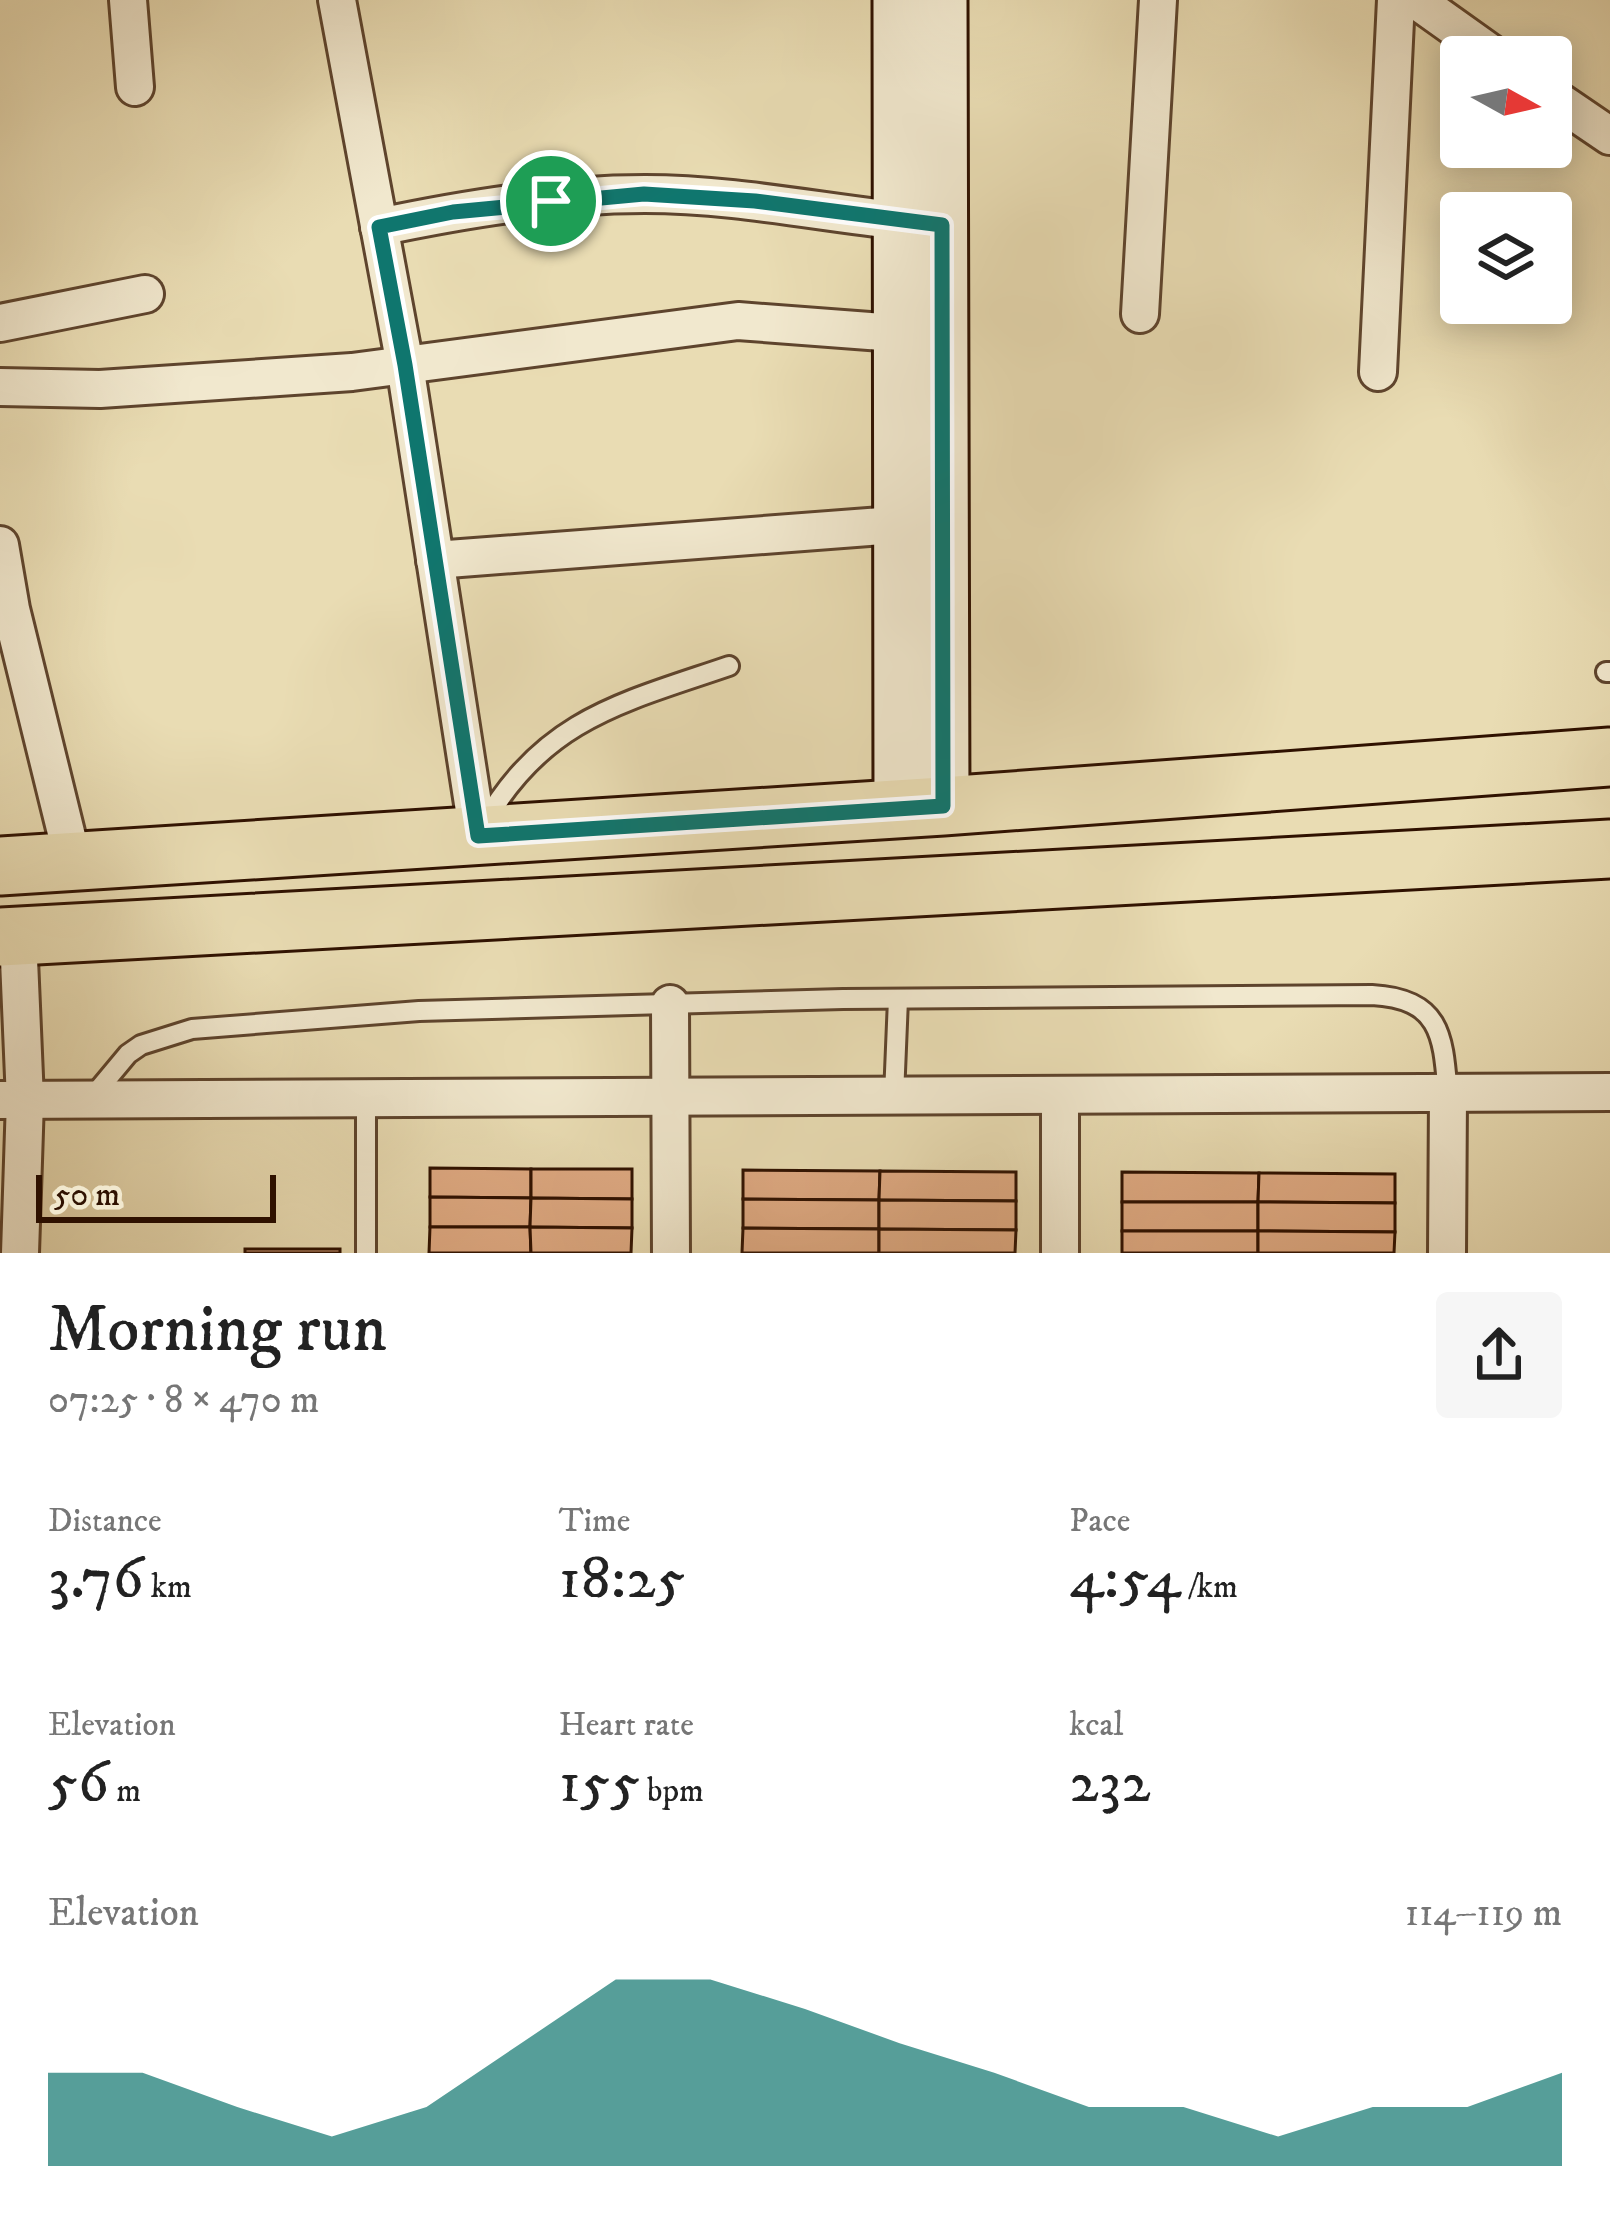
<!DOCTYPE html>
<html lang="en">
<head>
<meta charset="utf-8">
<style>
	:root { --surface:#fff; --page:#f6f6f6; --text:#222; --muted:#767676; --accent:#0f766e }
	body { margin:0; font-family:"IM FELL DW Pica",serif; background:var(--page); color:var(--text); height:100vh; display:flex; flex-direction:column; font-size:45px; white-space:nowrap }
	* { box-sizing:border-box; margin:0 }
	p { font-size:39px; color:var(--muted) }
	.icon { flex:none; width:66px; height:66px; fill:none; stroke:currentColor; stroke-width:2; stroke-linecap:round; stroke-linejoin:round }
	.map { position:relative; height:1253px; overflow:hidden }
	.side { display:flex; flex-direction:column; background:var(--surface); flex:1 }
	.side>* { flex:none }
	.needle { width:78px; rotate:98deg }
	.buttons { position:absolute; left:1440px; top:36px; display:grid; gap:24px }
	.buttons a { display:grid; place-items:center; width:132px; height:132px; border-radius:12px; background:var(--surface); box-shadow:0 6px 30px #0003; font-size:60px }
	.scale { position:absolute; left:36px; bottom:30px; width:240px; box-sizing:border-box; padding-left:12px; border:6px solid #2f1100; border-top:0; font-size:33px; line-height:42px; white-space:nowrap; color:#2f1100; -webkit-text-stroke:9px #f1e8ce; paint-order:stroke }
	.pin { position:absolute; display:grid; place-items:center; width:102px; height:102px; color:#fff; margin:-51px; border:6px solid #fff; border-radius:50%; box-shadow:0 3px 12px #0007 }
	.round { display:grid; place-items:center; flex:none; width:126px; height:126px; border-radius:12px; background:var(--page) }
	.head { display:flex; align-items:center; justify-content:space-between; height:204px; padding:0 48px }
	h1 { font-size:66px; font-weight:600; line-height:90px }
	.stats { display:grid; grid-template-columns:repeat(3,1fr); gap:18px; height:204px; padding:12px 48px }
	.stats div { display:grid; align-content:center }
	.stats b { font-size:60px; font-weight:600 }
	.stats small { font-size:33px; font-weight:400 }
	.stats p { font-size:33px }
	.chart { height:336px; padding:24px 48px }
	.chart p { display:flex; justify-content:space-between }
	.chart svg { width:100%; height:216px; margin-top:12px; fill:var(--accent); opacity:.7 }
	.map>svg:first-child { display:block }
	.building { fill:#dfaa83; stroke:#2f1100; stroke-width:3 }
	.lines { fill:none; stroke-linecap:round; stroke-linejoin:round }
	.lane-casing { stroke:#5e442d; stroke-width:24 }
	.street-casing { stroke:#5e442d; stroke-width:42 }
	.secondary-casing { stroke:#2f1100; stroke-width:57 }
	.primary-casing { stroke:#2f1100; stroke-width:63 }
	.lane { stroke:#f1e8ce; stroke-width:18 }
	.street { stroke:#f1e8ce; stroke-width:36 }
	.secondary { stroke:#f1e8ce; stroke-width:51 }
	.primary { stroke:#e9dcb3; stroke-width:57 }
	.route-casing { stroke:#fff; stroke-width:24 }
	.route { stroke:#0f766e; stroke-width:15 }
</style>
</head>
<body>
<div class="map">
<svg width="1610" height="1253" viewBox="0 0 1610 1253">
	<rect width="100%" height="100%" fill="#e9dcb3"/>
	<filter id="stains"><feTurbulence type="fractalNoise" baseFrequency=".00167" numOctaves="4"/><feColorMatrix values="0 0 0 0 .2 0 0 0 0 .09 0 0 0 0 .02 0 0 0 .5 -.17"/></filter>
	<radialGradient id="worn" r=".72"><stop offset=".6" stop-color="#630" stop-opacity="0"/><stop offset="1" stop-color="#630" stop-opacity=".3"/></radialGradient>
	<g class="building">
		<polygon points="430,1168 531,1169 531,1198 430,1197"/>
		<polygon points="531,1169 632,1169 632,1199 531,1198"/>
		<polygon points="743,1170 880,1171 879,1200 743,1199"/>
		<polygon points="880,1171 1016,1172 1016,1201 879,1200"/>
		<polygon points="1122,1172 1259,1173 1258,1202 1122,1202"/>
		<polygon points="1259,1173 1395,1174 1395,1203 1258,1202"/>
		<polygon points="430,1197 531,1198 530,1227 430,1227"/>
		<polygon points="531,1198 632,1199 632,1228 530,1227"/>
		<polygon points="743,1199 879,1200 879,1229 743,1228"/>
		<polygon points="879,1200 1016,1201 1016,1230 879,1229"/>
		<rect x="1122" y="1202" width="136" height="29"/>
		<polygon points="1258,1202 1395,1203 1395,1232 1258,1231"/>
		<polygon points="430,1227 530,1227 531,1253 429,1253"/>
		<polygon points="530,1227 632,1228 631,1253 531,1253"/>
		<polygon points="743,1228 879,1229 879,1253 742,1253"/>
		<polygon points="879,1229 1016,1230 1015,1253 879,1253"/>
		<rect x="1122" y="1231" width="136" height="22"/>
		<polygon points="1258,1231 1395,1232 1394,1253 1258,1253"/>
		<rect x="245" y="1249" width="95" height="4"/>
	</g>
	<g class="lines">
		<g class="lane-casing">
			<g id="lane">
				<polyline points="1606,672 1610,672"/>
				<path d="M484,824c59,-105 140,-122 245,-158"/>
				<path d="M93,1096l35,-42 13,-9 51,-16 227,-18 424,-12 529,-4c71,4 71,43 76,101"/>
				<polyline points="894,1096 898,999"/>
				<polyline points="366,1099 366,1253"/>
			</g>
		</g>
		<g class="street-casing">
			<g id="street">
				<polyline points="128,0 135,87"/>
				<polyline points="337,0 405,365 478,836"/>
				<polyline points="1416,0 1496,57"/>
				<polyline points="1551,96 1610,136"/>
				<path d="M379,227c86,-18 177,-33 266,-33 92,0 183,20 275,29"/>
				<polyline points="1140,314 1158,0"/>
				<polyline points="0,323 145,294"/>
				<polyline points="1378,372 1396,0"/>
				<polyline points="0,387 100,389 352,372 738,321 922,335"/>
				<polyline points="0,545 11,609 73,861"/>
				<polyline points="435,560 921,523"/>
				<polyline points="18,936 25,1100 20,1253"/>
				<polyline points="670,1004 671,1253"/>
				<polyline points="0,1100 1610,1092"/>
				<polyline points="1060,1253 1060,1095"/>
				<polyline points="1447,1253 1448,1096"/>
			</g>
		</g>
		<g class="secondary-casing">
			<g id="secondary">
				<polyline points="899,0 900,808"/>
				<polyline points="941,0 943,806"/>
			</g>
		</g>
		<g class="primary-casing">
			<g id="primary">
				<polyline points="0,866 943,806 1610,757"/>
				<polyline points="0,937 1610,849"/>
			</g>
		</g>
		<use href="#lane" class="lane"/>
		<use href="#street" class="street"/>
		<use href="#secondary" class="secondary"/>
		<use href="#primary" class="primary"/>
	</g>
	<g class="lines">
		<g class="route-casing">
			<polygon id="route" points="644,194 755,201 942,225 943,806 478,836 405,365 379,227 453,212"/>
		</g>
		<use href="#route" class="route"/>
	</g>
	<rect width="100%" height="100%" filter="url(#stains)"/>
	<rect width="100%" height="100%" fill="url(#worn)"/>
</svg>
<div class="buttons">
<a><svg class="needle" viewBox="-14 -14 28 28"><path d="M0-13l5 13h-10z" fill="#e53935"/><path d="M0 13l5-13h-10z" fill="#767676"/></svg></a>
<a><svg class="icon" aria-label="layers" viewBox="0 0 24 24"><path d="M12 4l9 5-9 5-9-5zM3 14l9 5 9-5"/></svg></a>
</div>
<div class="scale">50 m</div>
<div class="pin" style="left:551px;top:201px;background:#1e9e55"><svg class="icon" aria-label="arrive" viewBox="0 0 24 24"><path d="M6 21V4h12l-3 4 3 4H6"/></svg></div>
</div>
<section class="side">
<div class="head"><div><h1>Morning run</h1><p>07:25 · 8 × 470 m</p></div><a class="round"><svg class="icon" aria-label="share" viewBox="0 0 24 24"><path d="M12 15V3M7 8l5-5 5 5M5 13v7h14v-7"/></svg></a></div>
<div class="stats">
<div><p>Distance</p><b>3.76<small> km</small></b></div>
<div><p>Time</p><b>18:25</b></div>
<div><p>Pace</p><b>4:54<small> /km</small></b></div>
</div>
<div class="stats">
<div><p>Elevation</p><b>56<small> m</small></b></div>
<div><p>Heart rate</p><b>155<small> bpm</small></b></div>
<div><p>kcal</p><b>232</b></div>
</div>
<div class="chart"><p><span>Elevation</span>114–119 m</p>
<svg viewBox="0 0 160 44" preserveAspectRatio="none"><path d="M0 44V25L10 25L20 32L30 38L40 32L50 19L60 6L70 6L80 12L90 19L100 25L110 32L120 32L130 38L140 32L150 32L160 25V44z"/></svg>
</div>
</section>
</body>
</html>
